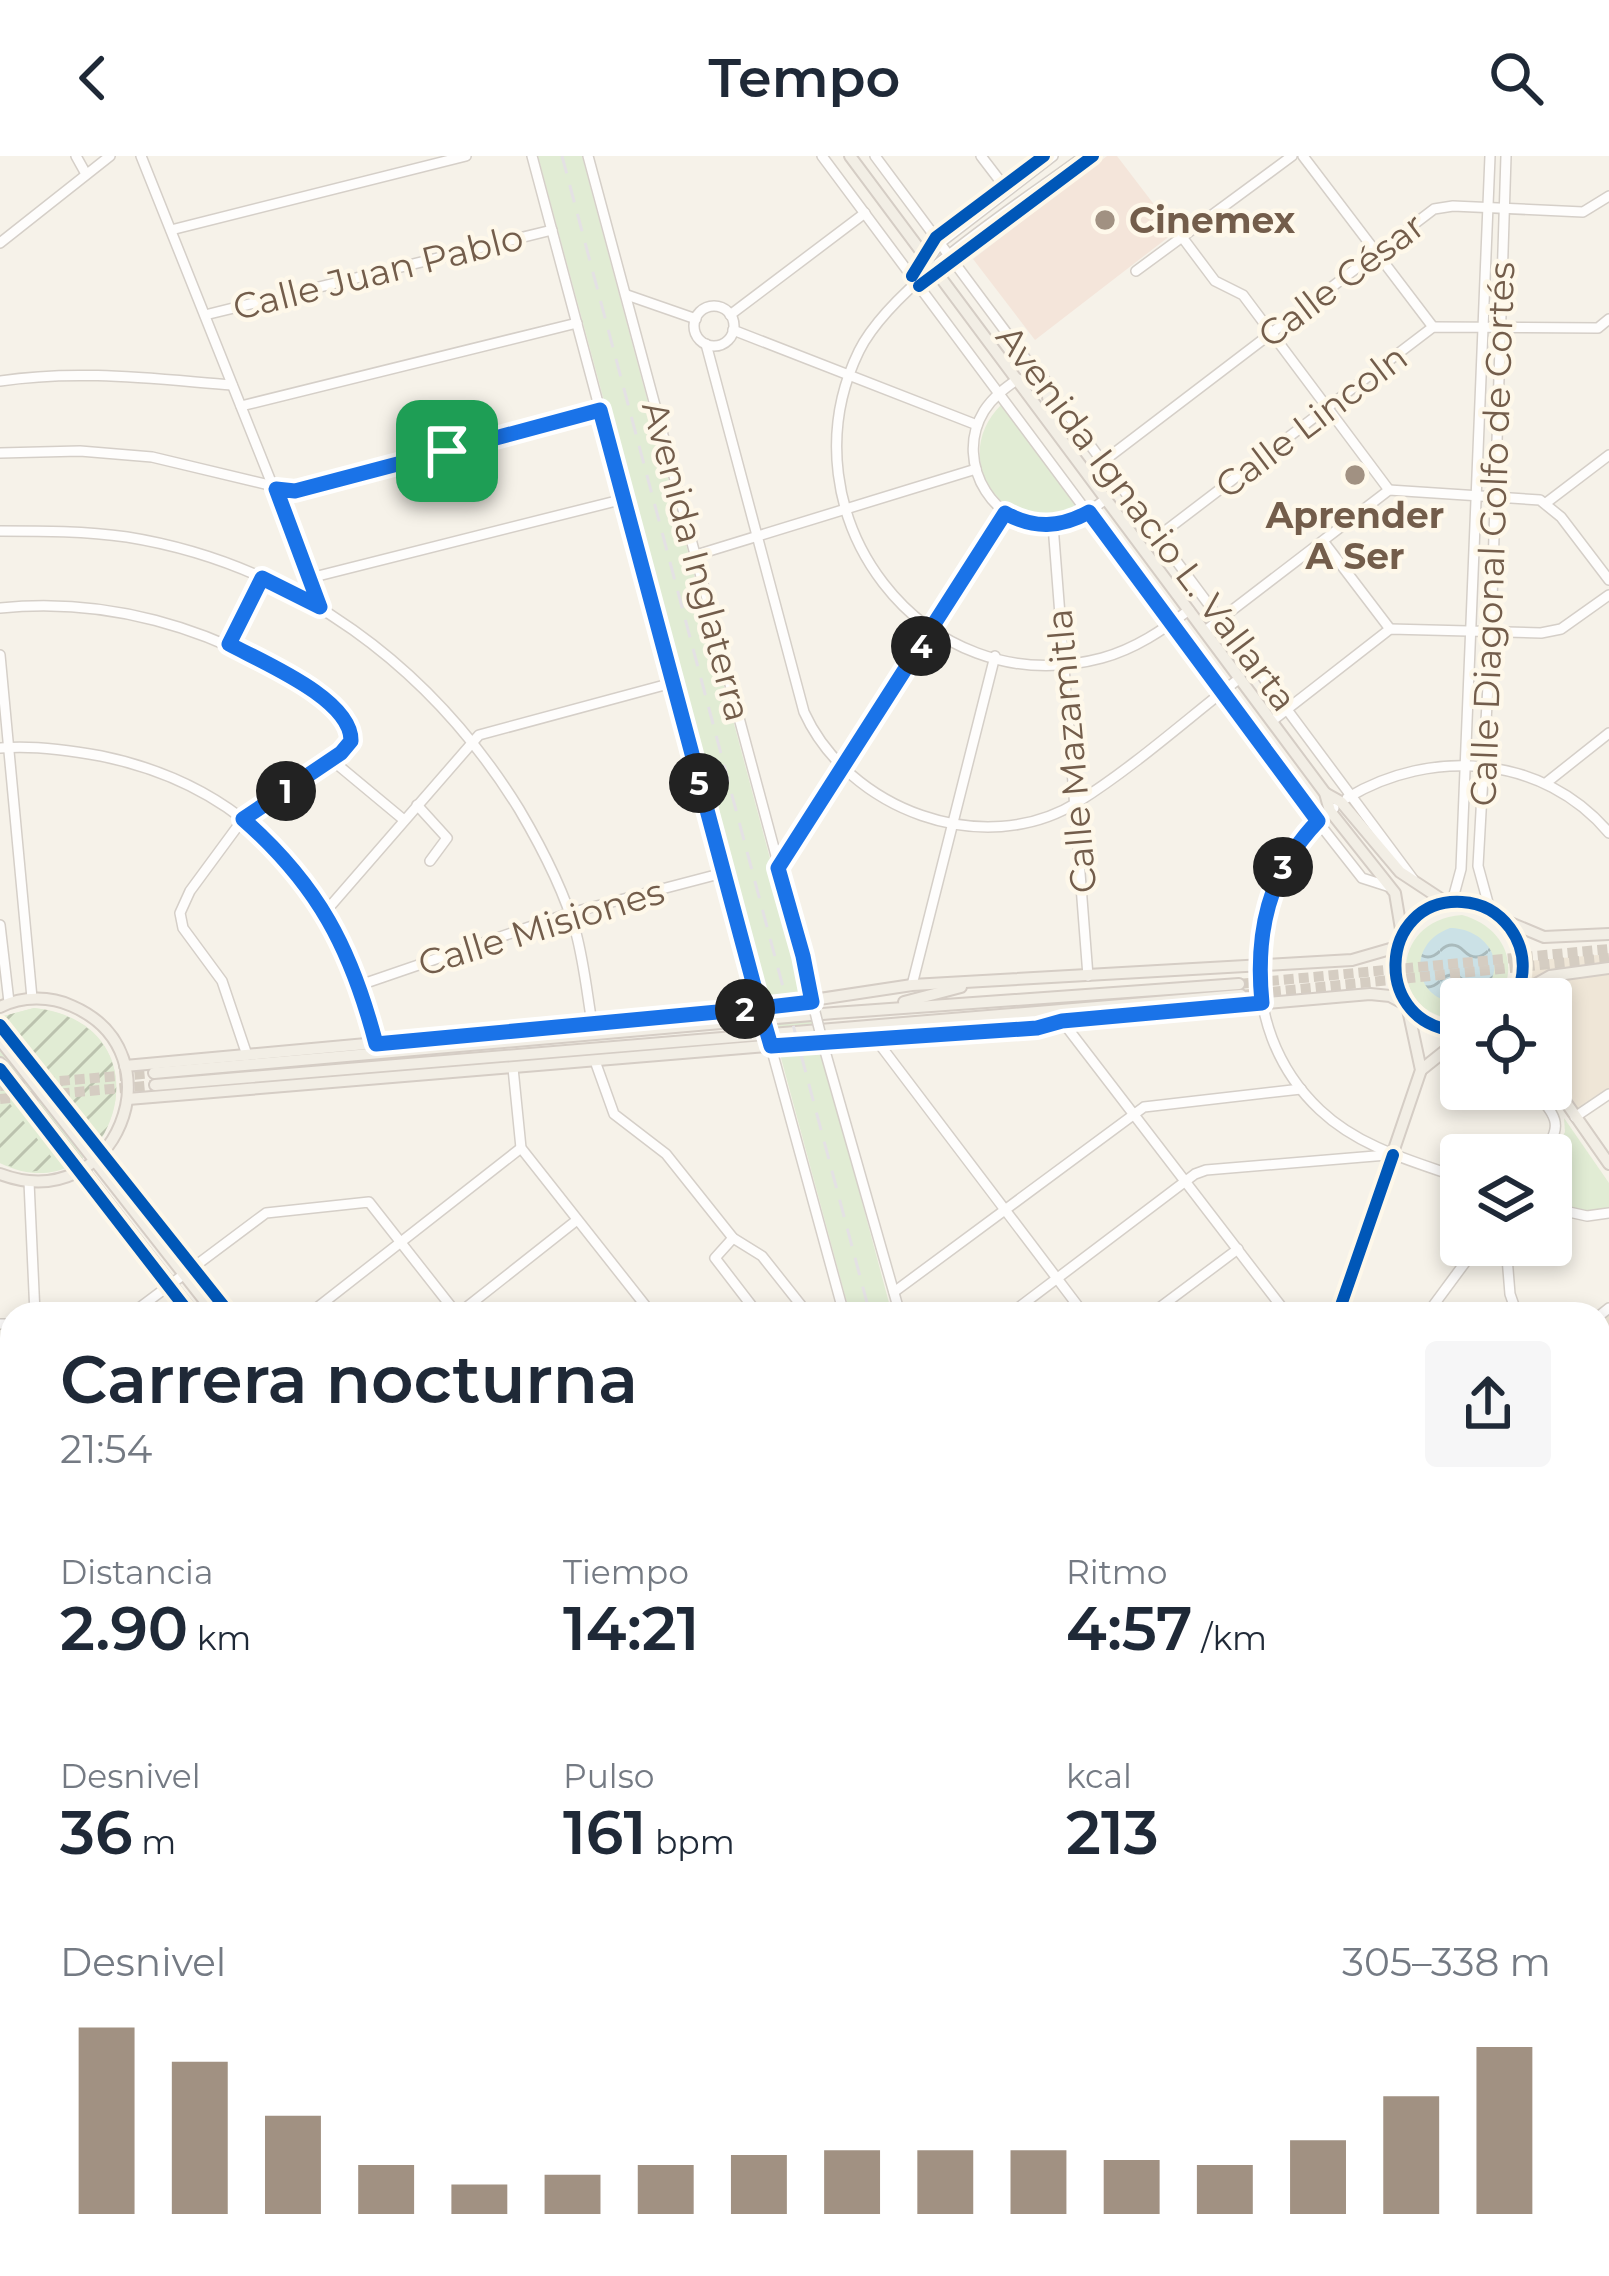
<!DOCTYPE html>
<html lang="es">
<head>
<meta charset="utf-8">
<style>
	:root { --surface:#fff; --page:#f6f6f7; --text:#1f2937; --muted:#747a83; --accent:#a19182 }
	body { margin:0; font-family:Montserrat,sans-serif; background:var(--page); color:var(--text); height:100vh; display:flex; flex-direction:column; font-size:45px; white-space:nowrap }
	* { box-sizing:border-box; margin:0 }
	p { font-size:39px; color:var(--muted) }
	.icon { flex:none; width:66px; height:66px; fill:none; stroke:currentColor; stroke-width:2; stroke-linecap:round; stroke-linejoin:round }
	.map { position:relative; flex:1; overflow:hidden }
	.side { position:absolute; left:0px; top:1146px; width:1611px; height:975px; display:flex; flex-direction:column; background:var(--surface); border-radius:36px 36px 0 0; box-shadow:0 6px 18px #0003 }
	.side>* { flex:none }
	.controls { position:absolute; left:1440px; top:822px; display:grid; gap:24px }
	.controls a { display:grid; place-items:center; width:132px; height:132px; border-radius:12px; background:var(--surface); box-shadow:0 6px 18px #0003; font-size:60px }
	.pin { position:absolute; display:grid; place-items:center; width:102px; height:102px; color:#fff; margin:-51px; border-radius:24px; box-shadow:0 6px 18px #0006 }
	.km { position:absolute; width:60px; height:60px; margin:-30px; border-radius:50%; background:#222; color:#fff; font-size:33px; line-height:60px; text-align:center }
	.round { display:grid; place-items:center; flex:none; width:126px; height:126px; border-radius:12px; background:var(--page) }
	.headline { display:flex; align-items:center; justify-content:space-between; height:204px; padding:0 60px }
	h1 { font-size:66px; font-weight:600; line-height:90px }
	.figures { display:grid; grid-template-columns:repeat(3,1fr); gap:18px; height:204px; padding:12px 60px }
	.figures div { display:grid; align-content:center }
	.figures b { font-size:60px; font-weight:600 }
	.figures small { font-size:33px; font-weight:400 }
	.figures p { font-size:33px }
	.chart { height:336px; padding:24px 60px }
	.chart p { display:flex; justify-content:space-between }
	.chart svg { width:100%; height:216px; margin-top:12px; stroke:var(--accent); stroke-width:6 }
	header { display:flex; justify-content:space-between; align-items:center; height:156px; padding:0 60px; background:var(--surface); font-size:54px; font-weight:600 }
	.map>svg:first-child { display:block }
	.residential { fill:#efe6d7 }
	.commercial { fill:#f4e5da }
	.green { fill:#e1ecd4 }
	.garden { fill:url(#garden-furrows) }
	.water { fill:url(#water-waves) }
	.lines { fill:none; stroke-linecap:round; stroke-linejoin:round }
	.major-tunnel { stroke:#d5cdc2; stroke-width:10; stroke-dasharray:10 5; stroke-linecap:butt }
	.minor-casing { stroke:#d5cfc8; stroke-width:12 }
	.major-casing { stroke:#d5cdc5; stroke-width:14 }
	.minor { stroke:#fefdfc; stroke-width:9 }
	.major { stroke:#f2eee5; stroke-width:10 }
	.rail { stroke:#e4e1e4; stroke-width:3; stroke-dasharray:18 12; stroke-linecap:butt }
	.minor-bridge-casing { stroke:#d5cfc8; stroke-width:12; stroke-linecap:butt }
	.minor-bridge { stroke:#fefdfc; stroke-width:9 }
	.cycleway-casing { stroke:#fef8ea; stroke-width:20 }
	.cycleway { stroke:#0057b8; stroke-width:12 }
	.route-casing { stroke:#fff; stroke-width:24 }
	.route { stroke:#1a73e8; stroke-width:15 }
	.poi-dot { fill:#a19182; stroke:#fef8ea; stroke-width:4.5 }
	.labels { text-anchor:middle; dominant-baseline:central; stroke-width:9; stroke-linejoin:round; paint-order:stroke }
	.poi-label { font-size:36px; font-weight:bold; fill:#735d4b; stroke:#fef8ea; text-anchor:start }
	.street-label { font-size:36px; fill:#735d4b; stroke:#fef8ea }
</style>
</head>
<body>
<header><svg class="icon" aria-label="back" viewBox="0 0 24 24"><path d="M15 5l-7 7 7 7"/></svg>Tempo<svg class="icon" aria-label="search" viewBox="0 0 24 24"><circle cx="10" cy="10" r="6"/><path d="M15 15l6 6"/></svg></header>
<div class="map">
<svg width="1609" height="2120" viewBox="0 0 1609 2120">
	<defs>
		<pattern id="garden-furrows" width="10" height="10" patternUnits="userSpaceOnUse" patternTransform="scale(3)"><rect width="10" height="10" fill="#e1ecd4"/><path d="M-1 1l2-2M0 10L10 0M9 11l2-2" fill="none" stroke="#bbc2ae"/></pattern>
		<pattern id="water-waves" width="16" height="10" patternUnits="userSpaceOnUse" patternTransform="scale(3)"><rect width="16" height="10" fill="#cbe1e6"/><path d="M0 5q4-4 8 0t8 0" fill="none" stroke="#a9babc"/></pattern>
	</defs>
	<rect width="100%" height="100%" fill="#f6f2e9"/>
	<g class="residential">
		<polygon points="1609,798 1609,933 1573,957 1551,930 1551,843 1503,843 1511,835 1516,806"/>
		<polygon points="1609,1156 1609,2025 1599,2032 1599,1164"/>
		<polygon points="1127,2109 1494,2109 1479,2120 1130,2120"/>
	</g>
	<polygon class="commercial" points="1107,0 1117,0 1175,76 1035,184 973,103"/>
	<g class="green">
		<polygon points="538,0 582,0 892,1158 850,1158"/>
		<path d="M1002,248l77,103 -1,2c-71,36 -133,-50 -76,-105z"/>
		<path d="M1462,759c40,11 59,47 37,84h-38v20c-72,1 -75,-99 1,-104z"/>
		<path d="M34,852c144,16 77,211 -34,155v-146z"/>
		<polygon points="1564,962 1609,1027 1609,1051 1589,1056 1551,1046 1551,1002 1565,976"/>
	</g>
	<g class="garden">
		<path d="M34,852c73,8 104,70 66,133l-100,-124z"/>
		<polygon points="0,935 60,1012 28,1016 0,1007"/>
	</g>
	<path class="water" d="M1450,772c29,0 57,26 39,57 -6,10 -12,11 -22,14 -46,15 -69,-52 -17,-71z"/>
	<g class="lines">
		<g class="major-tunnel">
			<polyline points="1239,828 1609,793"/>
			<polyline points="1241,839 1609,802"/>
			<polyline points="0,930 154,917"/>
			<polyline points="0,943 155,929"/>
		</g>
		<g class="minor-casing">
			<g id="minor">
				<polyline points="76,0 86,18"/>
				<polyline points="141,0 321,451"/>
				<polyline points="532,0 761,856"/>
				<polyline points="588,0 803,800 812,847"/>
				<polyline points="822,0 1318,666 1362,722 1390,731"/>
				<polyline points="875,0 1413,723"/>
				<polyline points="981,0 1007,34"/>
				<path d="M1084,0c-63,47 -191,127 -225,195 -79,162 63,355 243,307 33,-9 61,-28 87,-48"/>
				<polyline points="1303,0 1433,171"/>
				<polyline points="171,74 466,0"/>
				<polyline points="1182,81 1215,125 1243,139 1389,334"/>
				<polyline points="0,87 110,0"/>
				<polyline points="1136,115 1292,0"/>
				<polyline points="912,129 940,87 1053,0"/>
				<polyline points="627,139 696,163"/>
				<circle cx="714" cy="170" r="20"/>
				<polyline points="205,159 552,74"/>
				<polyline points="730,159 865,57"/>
				<polyline points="733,174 977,269"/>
				<path d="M706,188l98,368c44,97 179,149 274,90 57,-36 109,-83 162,-124"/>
				<path d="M1018,223c-13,9 -25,18 -34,32 -32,52 12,124 74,113 19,-3 34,-14 49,-26"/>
				<path d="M0,225c78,-12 154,-2 232,4"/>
				<polyline points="241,250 577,167"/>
				<polyline points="0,297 80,295 152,301 294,335 600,254"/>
				<polyline points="1105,304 1434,53 1453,50 1583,56 1609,40"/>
				<polyline points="1546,347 1609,299"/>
				<polyline points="1053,369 1088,820"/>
				<path d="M0,375c43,0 85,0 127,6 168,27 304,130 392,272 23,39 45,81 57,124 8,30 11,60 16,90"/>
				<polyline points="1160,379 1433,171 1598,172 1609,163"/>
				<polyline points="1323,385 1390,473"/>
				<polyline points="696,399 976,313"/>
				<polyline points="310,422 624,343"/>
				<path d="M0,452c106,-11 209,19 298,75 23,14 53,29 53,58l-10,12 -98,66 -53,72 -10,22 3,15 39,53 25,74"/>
				<polyline points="1205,475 1389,334 1540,344 1561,361 1609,424"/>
				<polyline points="229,488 262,422"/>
				<polyline points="0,499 32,842"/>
				<polyline points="1272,565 1390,473 1541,477 1561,473 1609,439"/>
				<path d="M0,592c33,-3 69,2 101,8 156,32 237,139 274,288"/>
				<polyline points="333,605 404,664"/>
				<polyline points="1546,627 1609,577"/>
				<path d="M1347,642c84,-51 197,-43 262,35"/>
				<polyline points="417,649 447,682 430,705"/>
				<path d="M1334,652c-90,76 -103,218 -14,302 39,37 92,51 141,68"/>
				<polyline points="779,712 1005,357"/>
				<polyline points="1452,746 1461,713 1490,0"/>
				<polyline points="1490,754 1478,710 1491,475 1506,0"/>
				<polyline points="326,755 479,579 672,527"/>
				<polyline points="0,769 9,846"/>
				<polyline points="360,829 570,757 723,717"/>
				<polyline points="912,829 995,500"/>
				<polyline points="1062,865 1287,1158"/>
				<polyline points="821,881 900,1158"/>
				<polyline points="874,881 1084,1158"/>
				<polyline points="769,884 844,1158"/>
				<polyline points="595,905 614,958 666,998 733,1082 762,1100 804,1153"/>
				<polyline points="513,912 521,992 652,1158"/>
				<path d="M1533,933c23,28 32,34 9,66"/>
				<polyline points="1575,961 1609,938"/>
				<polyline points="29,1026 35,1158"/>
				<polyline points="1551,1052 1587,1060 1609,1057"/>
				<polyline points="733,1082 715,1102 758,1158"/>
				<polyline points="1506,1089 1510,1138 1517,1158"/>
				<polyline points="894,1136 1144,951 1301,933"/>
				<polyline points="131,1158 266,1057 369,1046 457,1158"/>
				<polyline points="309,1158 521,992"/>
				<polyline points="458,1158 577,1064"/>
				<polyline points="1010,1158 1195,1018 1206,1014 1387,999"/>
				<polyline points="1151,1158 1238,1093"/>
				<polyline points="1427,1158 1478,1089"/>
				<polyline points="1599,1160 1609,1152"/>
				<polyline points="0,1168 12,1168"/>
				<polyline points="0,1276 12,1277"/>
				<polyline points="1599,1281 1609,1295"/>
				<polyline points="1599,1305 1609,1298"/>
				<polyline points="0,1347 12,1348"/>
				<polyline points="0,1413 12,1414"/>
				<polyline points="1599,1550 1609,1542"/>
				<polyline points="1599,1570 1609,1584"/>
				<polyline points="0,1578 12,1594"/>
				<polyline points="0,1660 12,1650"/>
				<polyline points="0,1783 12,1795"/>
				<polyline points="1599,1791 1609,1783"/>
				<polyline points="0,1940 12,1934"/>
				<polyline points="1599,1979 1609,1990"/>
				<polyline points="1599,2031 1609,2024"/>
				<polyline points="177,2109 183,2120"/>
				<polyline points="255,2109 264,2120"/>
				<polyline points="419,2109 428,2120"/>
				<polyline points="544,2109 553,2120"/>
				<polyline points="659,2109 667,2120"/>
				<polyline points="779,2109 788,2120"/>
				<polyline points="1098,2109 1101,2120"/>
				<polyline points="1521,2109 1530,2120"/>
				<polyline points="72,2120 87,2109"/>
				<polyline points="139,2120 154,2109"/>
				<polyline points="453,2120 463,2109"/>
				<polyline points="470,2120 480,2109"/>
				<polyline points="861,2120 875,2109"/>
				<polyline points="1156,2120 1171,2109"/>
				<polyline points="1479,2120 1494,2109"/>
			</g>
		</g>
		<g class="major-casing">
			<g id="major">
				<polyline points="850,0 1325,637 1330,655 1395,737 1402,779"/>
				<polyline points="1045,225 1053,267"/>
				<polyline points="1325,637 1341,646 1400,716 1447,747"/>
				<polyline points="1508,766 1544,781 1609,778"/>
				<polyline points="1520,837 1550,820 1609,812"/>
				<polyline points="904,846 961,831"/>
				<path d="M0,851c22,-11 50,-11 72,-1 109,47 44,212 -72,168"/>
				<path d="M1461,875c-91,-3 -84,-134 1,-129 19,1 36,10 48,26 16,22 16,47 5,71"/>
				<polyline points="0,884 215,1158"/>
				<polyline points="0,907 194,1158"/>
				<polyline points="125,910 760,852 912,829 1352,804 1397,791"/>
				<polyline points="1421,914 1461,882"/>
				<polyline points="154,917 834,857 1239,828"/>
				<polyline points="1551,925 1609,1008"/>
				<polyline points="155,929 1241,839"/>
				<polyline points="128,943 874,881 1037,872 1062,865 1370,838 1390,840 1407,849 1421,914 1338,1158"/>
				<polyline points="935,2109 944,2120"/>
				<polyline points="961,2109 969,2120"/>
				<polyline points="1319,2109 1322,2120"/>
			</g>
		</g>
		<use href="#minor" class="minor"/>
		<use href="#major" class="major"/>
		<g class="rail">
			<polyline points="562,0 870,1158"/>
			<polyline points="1125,2109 1127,2120"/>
		</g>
		<g class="minor-bridge-casing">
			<g id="minor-bridge">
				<polyline points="814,852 821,880"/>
				<polyline points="761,856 769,884"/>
			</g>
		</g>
		<use href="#minor-bridge" class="minor-bridge"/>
		<g class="cycleway-casing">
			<g id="cycleway">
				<polyline points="912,120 936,81 1044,0"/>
				<polyline points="919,130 1093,0"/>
				<polyline points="0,869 230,1158"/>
				<path d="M1461,875c-91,-3 -84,-134 1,-129 19,1 36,10 48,26 16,22 16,47 5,71"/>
				<polyline points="0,913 190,1158"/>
				<polyline points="1338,1158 1393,999"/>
			</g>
		</g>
		<use href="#cycleway" class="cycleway"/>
	</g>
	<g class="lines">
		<g class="route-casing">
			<path id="route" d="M447,295l-152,40 -19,-2 44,118 -58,-29 -33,66c33,18 123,55 122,97l-10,12 -98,66c75,66 108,129 133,225l384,-36 11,38 266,-18 25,-7 200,-18c-7,-70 6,-130 56,-182l-229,-309c-29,16 -55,17 -84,1l-227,355 25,88 9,46 -52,6 -160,-598 -153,41"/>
		</g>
		<use href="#route" class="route"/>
	</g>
	<g class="poi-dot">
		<circle cx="1105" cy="64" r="12"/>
		<circle cx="1355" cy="319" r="12"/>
	</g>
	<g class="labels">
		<g class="poi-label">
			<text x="1129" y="64">Cinemex</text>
			<text x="1355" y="359" text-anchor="middle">Aprender<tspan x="1355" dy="41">A Ser</tspan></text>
		</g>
		<g class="street-label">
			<text transform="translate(378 116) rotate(-14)">Calle Juan Pablo</text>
			<text transform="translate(1341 124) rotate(-37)">Calle César</text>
			<text transform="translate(1311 265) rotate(-37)">Calle Lincoln</text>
			<text transform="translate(1147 362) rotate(53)">Avenida Ignacio L. Vallarta</text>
			<text transform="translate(1492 378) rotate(-88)">Calle Diagonal Golfo de Cortés</text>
			<text transform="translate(697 405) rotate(75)">Avenida Inglaterra</text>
			<text transform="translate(1071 595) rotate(-95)">Calle Mazamitla</text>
			<text transform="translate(541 771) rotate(-17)">Calle Misiones</text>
		</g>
	</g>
</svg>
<div class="controls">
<a><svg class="icon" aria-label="locate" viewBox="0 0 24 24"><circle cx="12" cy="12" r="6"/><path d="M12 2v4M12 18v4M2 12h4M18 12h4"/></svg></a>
<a><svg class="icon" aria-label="layers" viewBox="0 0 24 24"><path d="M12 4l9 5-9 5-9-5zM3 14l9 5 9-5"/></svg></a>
</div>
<div class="pin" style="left:447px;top:295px;background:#1e9e55"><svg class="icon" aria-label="arrive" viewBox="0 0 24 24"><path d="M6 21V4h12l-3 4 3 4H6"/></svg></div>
<b class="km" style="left:286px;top:635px">1</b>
<b class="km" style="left:745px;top:853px">2</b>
<b class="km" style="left:1283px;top:711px">3</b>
<b class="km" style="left:921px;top:490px">4</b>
<b class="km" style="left:699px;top:627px">5</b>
<section class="side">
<div class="headline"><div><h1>Carrera nocturna</h1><p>21:54</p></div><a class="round"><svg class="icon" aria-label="share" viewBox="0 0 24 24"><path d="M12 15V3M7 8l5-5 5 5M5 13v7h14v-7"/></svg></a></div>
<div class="figures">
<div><p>Distancia</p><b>2.90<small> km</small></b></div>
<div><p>Tiempo</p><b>14:21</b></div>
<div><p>Ritmo</p><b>4:57<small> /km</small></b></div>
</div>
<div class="figures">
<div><p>Desnivel</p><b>36<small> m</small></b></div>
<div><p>Pulso</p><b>161<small> bpm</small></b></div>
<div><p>kcal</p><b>213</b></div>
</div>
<div class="chart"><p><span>Desnivel</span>305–338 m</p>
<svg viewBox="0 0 160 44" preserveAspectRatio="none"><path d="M5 44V6M15 44V13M25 44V24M35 44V34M45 44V38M55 44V36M65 44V34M75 44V32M85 44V31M95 44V31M105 44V31M115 44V33M125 44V34M135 44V29M145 44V20M155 44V10"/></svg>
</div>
</section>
</div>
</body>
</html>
